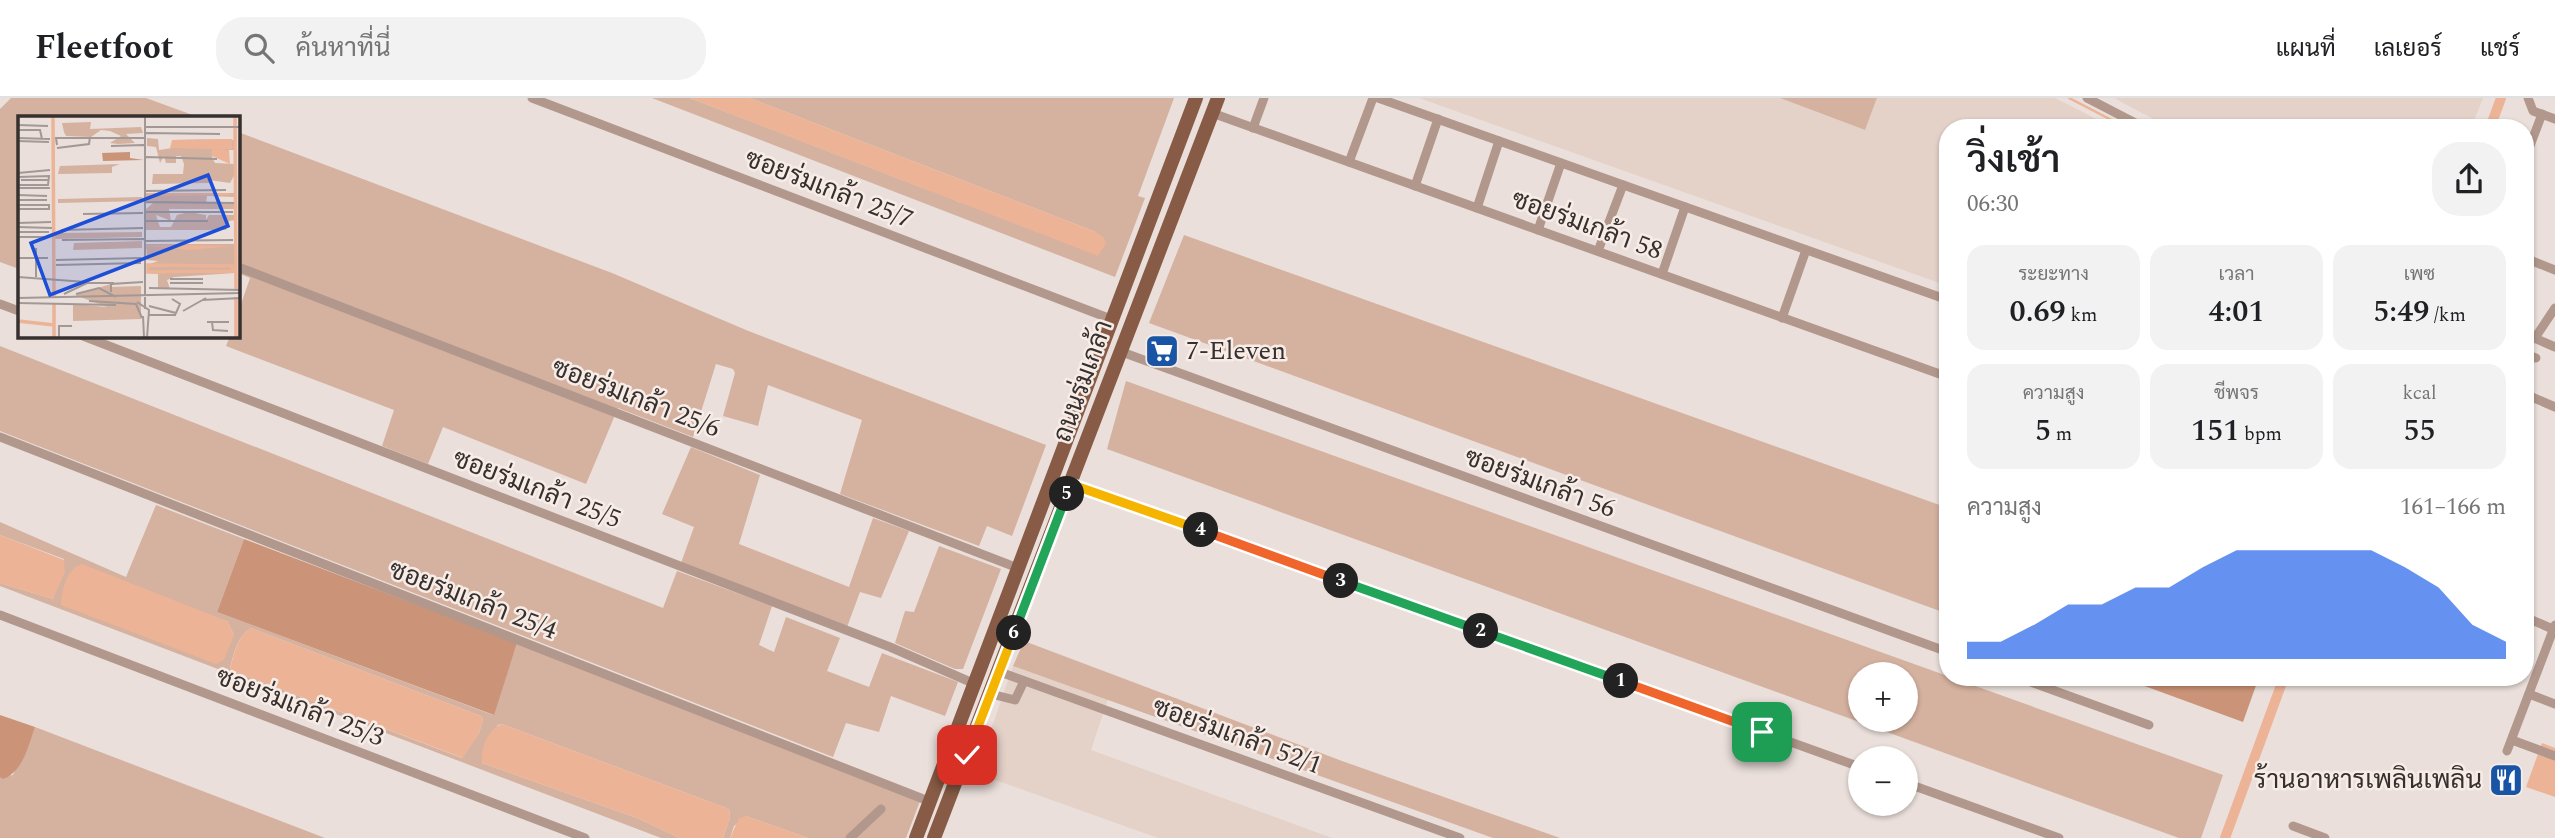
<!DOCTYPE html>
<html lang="th">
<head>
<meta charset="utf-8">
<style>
	:root { --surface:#fff; --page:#f2f2f2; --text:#202124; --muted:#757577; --line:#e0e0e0; --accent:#2563eb }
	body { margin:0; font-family:Spectral,Sarabun,serif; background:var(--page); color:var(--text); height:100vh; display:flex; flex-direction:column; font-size:26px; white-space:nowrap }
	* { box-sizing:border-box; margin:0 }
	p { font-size:23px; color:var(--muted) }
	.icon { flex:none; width:38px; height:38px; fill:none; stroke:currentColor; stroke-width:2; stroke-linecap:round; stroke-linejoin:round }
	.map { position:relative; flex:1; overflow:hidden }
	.details { position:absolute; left:1939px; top:21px; width:595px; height:567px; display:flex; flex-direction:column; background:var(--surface); border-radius:28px; box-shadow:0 2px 5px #0004 }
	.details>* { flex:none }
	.buttons { position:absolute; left:1848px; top:564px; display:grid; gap:14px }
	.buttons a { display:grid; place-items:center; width:70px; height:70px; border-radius:50%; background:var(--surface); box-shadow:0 2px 5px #0004; font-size:35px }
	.pin { position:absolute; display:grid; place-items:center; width:60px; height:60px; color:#fff; margin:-30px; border-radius:14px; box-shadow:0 4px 10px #0006 }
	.km { position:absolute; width:35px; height:35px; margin:-18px; border-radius:50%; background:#222; color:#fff; font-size:19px; line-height:35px; text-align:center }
	.round { display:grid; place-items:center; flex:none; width:74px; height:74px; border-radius:28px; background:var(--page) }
	.overview { display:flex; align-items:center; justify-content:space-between; height:119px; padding:0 28px }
	h1 { font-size:38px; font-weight:600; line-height:52px }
	.figures { display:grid; grid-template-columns:repeat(3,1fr); gap:10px; height:119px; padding:7px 28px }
	.figures div { display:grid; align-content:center; border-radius:18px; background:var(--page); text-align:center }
	.figures b { font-size:30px; font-weight:600 }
	.figures small { font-size:19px; font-weight:400 }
	.figures p { font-size:19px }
	.chart { height:196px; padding:14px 28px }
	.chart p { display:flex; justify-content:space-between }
	.chart svg { width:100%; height:126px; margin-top:7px; fill:var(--accent); opacity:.7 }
	header { display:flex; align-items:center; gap:42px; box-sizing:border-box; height:98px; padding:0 35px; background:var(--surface); border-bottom:2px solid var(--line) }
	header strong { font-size:33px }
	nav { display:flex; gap:38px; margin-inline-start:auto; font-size:24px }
	.search { width:490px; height:63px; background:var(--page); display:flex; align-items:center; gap:18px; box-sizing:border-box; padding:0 24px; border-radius:28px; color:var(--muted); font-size:26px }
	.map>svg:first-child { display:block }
	.built { fill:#e4d2c9 }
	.green { fill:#d5b19f; fill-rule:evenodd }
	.forest { fill:#cb9377 }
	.water { fill:#ecb396 }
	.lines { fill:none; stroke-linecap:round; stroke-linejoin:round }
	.stream { stroke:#ecb396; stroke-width:2.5 }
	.canal { stroke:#ecb396; stroke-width:10 }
	.minor { stroke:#b2988c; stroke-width:9 }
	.primary { stroke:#875b45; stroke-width:14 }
	.split-1-casing { stroke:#fff; stroke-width:14 }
	.split-2-casing { stroke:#fff; stroke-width:14 }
	.split-3-casing { stroke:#fff; stroke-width:14 }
	.split-4-casing { stroke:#fff; stroke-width:14 }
	.split-5-casing { stroke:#fff; stroke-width:14 }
	.split-6-casing { stroke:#fff; stroke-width:14 }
	.split-7-casing { stroke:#fff; stroke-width:14 }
	.split-1 { stroke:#f0652b; stroke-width:9 }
	.split-2 { stroke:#22a559; stroke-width:9 }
	.split-3 { stroke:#22a559; stroke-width:9 }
	.split-4 { stroke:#f0652b; stroke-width:9 }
	.split-5 { stroke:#f5b400; stroke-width:9 }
	.split-6 { stroke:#22a559; stroke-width:9 }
	.split-7 { stroke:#f5b400; stroke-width:9 }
	.labels { text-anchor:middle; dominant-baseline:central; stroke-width:5; stroke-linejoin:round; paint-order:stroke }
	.street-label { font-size:26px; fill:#36312f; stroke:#f8ece7 }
	.poi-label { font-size:26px; fill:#36312f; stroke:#f8ece7; text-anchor:start }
	.inset-river { fill:none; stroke:#ecb396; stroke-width:3.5 }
	.inset-road { fill:none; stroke:#a29996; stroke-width:2 }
	.view { fill:#1d4ed8; fill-opacity:0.15; stroke:#1d4ed8; stroke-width:3.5 }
	.inset-edge { fill:none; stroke:#36312f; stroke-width:3.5 }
</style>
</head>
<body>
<header>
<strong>Fleetfoot</strong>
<div class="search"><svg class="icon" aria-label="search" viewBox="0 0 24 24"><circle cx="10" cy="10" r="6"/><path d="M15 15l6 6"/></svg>ค้นหาที่นี่</div>
<nav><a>แผนที่</a><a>เลเยอร์</a><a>แชร์</a></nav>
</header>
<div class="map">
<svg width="2555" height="740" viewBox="0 0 2555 740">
	<rect width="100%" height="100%" fill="#eadfda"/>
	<g class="built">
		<polygon points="1419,0 1780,0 1865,32 1877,0 2055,0 2114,30 1948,30 1948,188"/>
		<polygon points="2114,0 2483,0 2471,30 2170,30"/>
		<polygon points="1013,568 1108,601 1091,652 1332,740 1158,740 976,675"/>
	</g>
	<g class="green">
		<polygon points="11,0 146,0 198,19 19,19 19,171 0,164 0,11"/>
		<polygon points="652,0 690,0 928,92 944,95 958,104 1096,134 750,0 1174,0 1138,98 1145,100 1115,179"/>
		<polygon points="1780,0 1877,0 1865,32"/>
		<polygon points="238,34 612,175 746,232 1046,347 1012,438 987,428 979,448 840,396 862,322 768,287 758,328 723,318 735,275 733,271 716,266 693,339 618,310 586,386 443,329 428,366 382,348 394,312 226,248 230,238 238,238 238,215 250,180 238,175"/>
		<polygon points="1184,137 1948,410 1948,516 1149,225"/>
		<polygon points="0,248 663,510 677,473 772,508 759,547 774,554 786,519 840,540 827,573 869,589 882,555 958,584 945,618 891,598 879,634 846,625 833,659 0,333"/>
		<path d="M1126,283l1097,394 -22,63h-22l-1072,-389zM1860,576h46v45h-46z"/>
		<polygon points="691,349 760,377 739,446 849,489 873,420 909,433 881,500 860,494 847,529 681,465 694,429 662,416"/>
		<path d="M156,407l88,34 -27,73 276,103 24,-72 403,158 -14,37h-98l-62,-22 -12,10 -4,12h-7l7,-21 -1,-8 -227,-85 -4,1 -13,18 -3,20 155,55 43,20h-19l-661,-252v-3l53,16 11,-40 -64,-24v-13l126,55zM61,496l166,27 7,14zM251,530l230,88 2,4 -4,13 -17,25 -226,-86 -6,-4c4,-15 7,-31 21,-40z"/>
		<polygon points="939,448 1001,471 963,571 955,571 895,545 905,513 914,514"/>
		<polygon points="1024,543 1342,663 1560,740 1493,740 1013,568"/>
		<polygon points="35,629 325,740 0,740 0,679 13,677"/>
	</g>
	<g class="forest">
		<polygon points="244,441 517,545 494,617 217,514"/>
		<polygon points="2120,579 2259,579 2243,624"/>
		<path d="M0,617l35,12c-7,19 -12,45 -32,52l-3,-2z"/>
	</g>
	<g class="water">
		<polygon points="690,0 750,0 1096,134 1104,140 1106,145 1098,158"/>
		<polygon points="0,437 64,462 65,474 53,501 0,485"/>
		<path d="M82,466l145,57 7,14 -10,25 -8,4 -155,-59c0,-14 6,-37 21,-41z"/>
		<path d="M251,530l230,88 2,4 -4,13 -16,25 -227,-86 -6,-3c4,-15 7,-32 21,-41z"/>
		<path d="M502,626l227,85 1,8 -7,21h-43l-43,-20 -155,-55c-2,-14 6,-34 20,-39z"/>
		<polygon points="2542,645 2555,650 2555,699 2526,689"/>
		<polygon points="746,718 808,740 730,740 739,720"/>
	</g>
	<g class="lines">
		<polyline class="stream" points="2069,0 2127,30"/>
		<g class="canal">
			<polyline points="2490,30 2501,0"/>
			<polyline points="2225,740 2284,579"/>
		</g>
		<g class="minor">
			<polyline points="532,0 1111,221"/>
			<polyline points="1378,0 1948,202"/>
			<polyline points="2087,0 2145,30"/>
			<polyline points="2528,0 2533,13 2555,21"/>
			<polyline points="1212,15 1948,279"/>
			<polyline points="1253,30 1264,0"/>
			<polyline points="2525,61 2542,16"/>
			<polyline points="1349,64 1373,0"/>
			<polyline points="1415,88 1438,21"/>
			<polyline points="1477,110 1499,43"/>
			<polyline points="1538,132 1561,65"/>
			<polyline points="1598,153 1623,87"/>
			<polyline points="2525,160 2555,172"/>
			<polyline points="238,169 1018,470"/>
			<polyline points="1662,176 1685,109"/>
			<polyline points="0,206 19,213"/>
			<polyline points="1782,220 1806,152"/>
			<polyline points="2525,236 2555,249"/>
			<polyline points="83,238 890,549 975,586"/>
			<polyline points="2535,240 2555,210"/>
			<polyline points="1119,253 1948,554"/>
			<polyline points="2525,256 2536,260"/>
			<polyline points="2525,296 2555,309"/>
			<polyline points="0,339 931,704"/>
			<polyline points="1071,386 1860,669"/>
			<polyline points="0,517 585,740"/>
			<polyline points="2525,519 2555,532"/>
			<polyline points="1000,574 1460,740"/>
			<polyline points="2017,579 2149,627"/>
			<polyline points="991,596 1015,602 1024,583"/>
			<polyline points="2529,596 2555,606"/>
			<polyline points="2512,642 2555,658"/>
			<polyline points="2507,653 2555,527"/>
			<polyline points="1906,685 2059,740"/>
			<polyline points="2293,728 2325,740"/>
			<polyline points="850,740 881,711"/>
		</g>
		<g class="primary">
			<polyline points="916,740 1196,0"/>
			<polyline points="934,740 1218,0"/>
		</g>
	</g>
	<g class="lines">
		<g class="split-1-casing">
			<polyline id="split-1" points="1621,583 1762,634"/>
		</g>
		<g class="split-2-casing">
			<polyline id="split-2" points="1481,533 1621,583"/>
		</g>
		<g class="split-3-casing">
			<polyline id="split-3" points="1341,483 1481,533"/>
		</g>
		<g class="split-4-casing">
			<polyline id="split-4" points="1201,432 1341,483"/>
		</g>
		<g class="split-5-casing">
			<polyline id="split-5" points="1067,396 1070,386 1201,432"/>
		</g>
		<g class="split-6-casing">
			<polyline id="split-6" points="1014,535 1067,396"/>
		</g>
		<g class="split-7-casing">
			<polyline id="split-7" points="967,657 1014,535"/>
		</g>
		<use href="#split-1" class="split-1"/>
		<use href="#split-2" class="split-2"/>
		<use href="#split-3" class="split-3"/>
		<use href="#split-4" class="split-4"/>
		<use href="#split-5" class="split-5"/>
		<use href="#split-6" class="split-6"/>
		<use href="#split-7" class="split-7"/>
	</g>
	<defs>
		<g id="supermarket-square" transform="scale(1.75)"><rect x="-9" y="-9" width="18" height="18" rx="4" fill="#1954a5" stroke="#f8ece7"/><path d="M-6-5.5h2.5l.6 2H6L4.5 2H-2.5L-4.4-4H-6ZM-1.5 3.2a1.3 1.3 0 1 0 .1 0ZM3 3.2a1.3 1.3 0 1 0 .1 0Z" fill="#fff"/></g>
		<g id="restaurant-square" transform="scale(1.75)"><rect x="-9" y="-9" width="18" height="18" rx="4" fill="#1954a5" stroke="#f8ece7"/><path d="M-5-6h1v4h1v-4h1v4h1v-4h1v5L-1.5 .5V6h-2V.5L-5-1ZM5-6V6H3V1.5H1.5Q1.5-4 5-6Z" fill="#fff"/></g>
	</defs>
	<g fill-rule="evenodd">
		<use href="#supermarket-square" x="1162" y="253"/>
		<use href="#restaurant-square" x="2506" y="682"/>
	</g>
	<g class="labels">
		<g class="street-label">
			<text transform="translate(829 91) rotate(21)">ซอยร่มเกล้า 25/7</text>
			<text transform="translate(1587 127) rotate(20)">ซอยร่มเกล้า 58</text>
			<text transform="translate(1083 283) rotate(-70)">ถนนร่มเกล้า</text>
			<text transform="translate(636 300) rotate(21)">ซอยร่มเกล้า 25/6</text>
			<text transform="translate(1540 385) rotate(20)">ซอยร่มเกล้า 56</text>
			<text transform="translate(537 391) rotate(21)">ซอยร่มเกล้า 25/5</text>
			<text transform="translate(473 502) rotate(21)">ซอยร่มเกล้า 25/4</text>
			<text transform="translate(300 609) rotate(21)">ซอยร่มเกล้า 25/3</text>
			<text transform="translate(1237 638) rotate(20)">ซอยร่มเกล้า 52/1</text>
		</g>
		<g class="poi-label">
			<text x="1186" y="253">7-Eleven</text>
			<text x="2482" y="682" text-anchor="end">ร้านอาหารเพลินเพลิน</text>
		</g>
	</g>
	<g transform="translate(18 18)">
		<rect width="222" height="222" fill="#eadfda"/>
		<path d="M73,6l-1,7 51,-2 2,6 -17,1 9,9 -17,1 -8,-1 11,-7 -11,-5 -9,-1 -10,7 -25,-1 -2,-4 -2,-9zM129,22l11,1 1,11 73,-11h-61l63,1 1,10h-22l-1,7 3,6 20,1v10l-5,9 -21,-3v3l-57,1 1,-10h30l1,-10 -3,-8h-5v7h-10l-2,-7 -4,7 -4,-16 -9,-1zM102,48l-8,3v6l-54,1 2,-8zM128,77h89v4l-28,-1 -1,7h29v6h-66l2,12 -15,-6 4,12h11l6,-12 12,-3 17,3v5l3,-5h26v5l-6,1 -3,9h-80v-21l7,-6 -8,-1zM124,81v4l-84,2v-4zM124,116v5l-87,2v-6zM124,125v7l-69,2 1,-7zM128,128h89v29l-61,4 -7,3 3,9 -12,-1v-14l-10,-1 -1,-8 11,-4 -11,-1zM96,167l-3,4 30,-1v33l-68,2v-17l34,3 -32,-12z" fill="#d5b19f"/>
		<path d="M112,36v6l14,2 -41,1 -1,-8z" fill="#cb9377"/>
		<path d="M214,23v10h-14l11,1 1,14 -18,-8v-7l-42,-1 2,-8zM129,77h81l6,2 -82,1zM129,130l43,-1 44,1 -45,4z" fill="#ecb396"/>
		<path class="inset-river" d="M35,1l1,180M217,1l1,173M130,149l84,1 1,5 -85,1zM218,181v41M0,205l36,4M36,222v-34"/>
		<path class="inset-road" d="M127,1v192M0,9l30,1M127,11h96M0,14h22l2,9M128,17l74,1M0,22l32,1M0,25l31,1M39,29l-1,-7h88M93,30l33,-1M39,32l32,-4 1,-7M128,41l71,2M0,57l32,-3M0,61l31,-1 -1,9h-30M3,64h28M0,72h32M127,75l81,-1M0,79l29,1M0,84h29M127,86l89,1M0,93h31v-4h-30M127,96h88M65,98l60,-1M127,105h63M0,107l33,-1M0,111l34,1M43,114l82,-2M0,116h31M0,121h31M44,124l82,-1M127,125l88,-1M18,132v29M0,142h30M38,144l85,-2M38,149l84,-2v-5M0,161l68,5M152,163h33M152,167h33M131,172l92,2M93,176v-8l32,-2M46,178l23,-11h27M58,178l23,-6 17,9M0,182l223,-5M184,184l39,-2M71,185l47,3 6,14M119,186l12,8 -2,28M0,187l98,2M131,190l27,7 4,-9 -8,-5M165,195l23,-13M130,199h28M125,200l1,21M189,206h22M194,206l1,8 15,1M41,222v-12h13"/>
		<path class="view" d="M190,59l20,51 -178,69 -19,-52z"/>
		<rect width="222" height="222" class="inset-edge"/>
	</g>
</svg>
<div class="buttons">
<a>+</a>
<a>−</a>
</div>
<div class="pin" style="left:1762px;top:634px;background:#1e9e55"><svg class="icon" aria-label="arrive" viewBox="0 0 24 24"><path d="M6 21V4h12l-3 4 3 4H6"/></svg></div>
<div class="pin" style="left:967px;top:657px;background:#d93025"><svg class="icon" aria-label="check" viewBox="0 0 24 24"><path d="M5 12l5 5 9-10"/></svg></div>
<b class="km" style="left:1621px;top:583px">1</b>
<b class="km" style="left:1481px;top:533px">2</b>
<b class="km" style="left:1341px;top:483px">3</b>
<b class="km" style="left:1201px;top:432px">4</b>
<b class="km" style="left:1067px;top:396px">5</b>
<b class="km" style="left:1014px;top:535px">6</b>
<section class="details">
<div class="overview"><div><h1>วิ่งเช้า</h1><p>06:30</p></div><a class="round"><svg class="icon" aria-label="share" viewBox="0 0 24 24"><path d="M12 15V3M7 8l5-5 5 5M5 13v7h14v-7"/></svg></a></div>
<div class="figures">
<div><p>ระยะทาง</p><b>0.69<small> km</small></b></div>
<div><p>เวลา</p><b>4:01</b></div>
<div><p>เพซ</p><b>5:49<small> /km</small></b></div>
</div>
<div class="figures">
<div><p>ความสูง</p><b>5<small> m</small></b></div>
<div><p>ชีพจร</p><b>151<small> bpm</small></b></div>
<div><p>kcal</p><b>55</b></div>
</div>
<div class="chart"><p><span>ความสูง</span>161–166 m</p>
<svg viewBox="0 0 160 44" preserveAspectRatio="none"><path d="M0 44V38L10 38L20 32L30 25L40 25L50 19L60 19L70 12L80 6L90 6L100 6L110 6L120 6L130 12L140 19L150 32L160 38V44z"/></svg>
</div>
</section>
</div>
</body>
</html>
